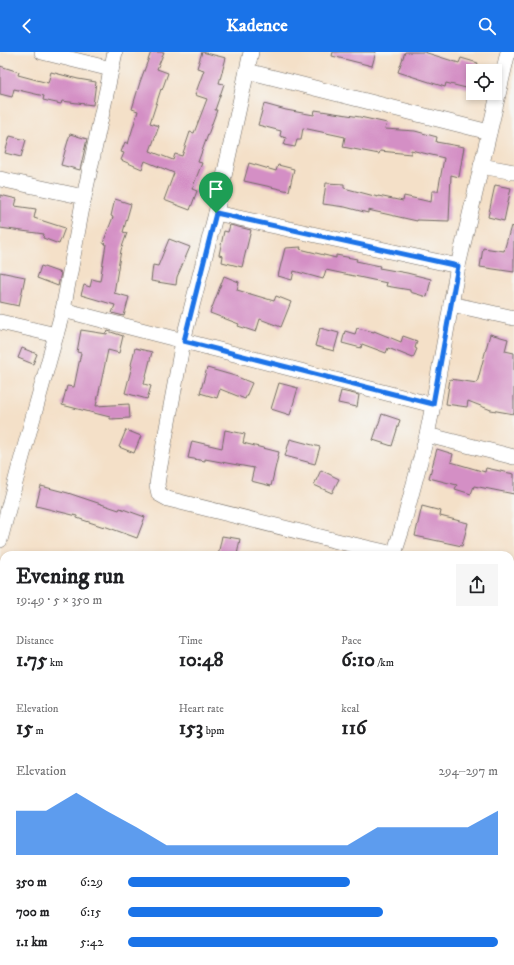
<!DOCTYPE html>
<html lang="en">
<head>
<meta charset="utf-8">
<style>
	:root { --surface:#fff; --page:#f6f6f6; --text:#202124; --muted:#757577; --accent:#1a73e8 }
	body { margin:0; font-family:"IM FELL DW Pica",serif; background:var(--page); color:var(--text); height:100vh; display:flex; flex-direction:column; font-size:15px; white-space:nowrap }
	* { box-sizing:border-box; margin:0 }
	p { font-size:13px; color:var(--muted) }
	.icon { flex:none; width:22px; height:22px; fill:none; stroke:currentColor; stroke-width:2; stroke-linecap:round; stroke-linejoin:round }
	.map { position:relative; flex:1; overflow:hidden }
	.drawer { position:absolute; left:0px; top:499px; width:514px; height:414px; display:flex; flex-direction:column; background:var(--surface); border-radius:12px 12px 0 0; box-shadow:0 2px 6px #0003 }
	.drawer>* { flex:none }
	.buttons { position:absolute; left:466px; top:12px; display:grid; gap:8px }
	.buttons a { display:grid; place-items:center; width:36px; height:36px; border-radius:0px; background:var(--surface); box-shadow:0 2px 6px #0003; font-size:20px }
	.pin { position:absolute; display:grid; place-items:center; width:34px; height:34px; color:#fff; margin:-41px -17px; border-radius:50% 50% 50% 0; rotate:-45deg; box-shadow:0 0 4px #0007 }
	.pin .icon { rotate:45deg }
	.round { display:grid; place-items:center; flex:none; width:42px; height:42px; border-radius:0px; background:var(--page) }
	.head { display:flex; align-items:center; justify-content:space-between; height:68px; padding:0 16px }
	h1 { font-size:22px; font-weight:700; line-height:30px }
	.stats { display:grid; grid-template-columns:repeat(3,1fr); gap:6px; height:68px; padding:4px 16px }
	.stats div { display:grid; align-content:center }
	.stats b { font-size:20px; font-weight:700 }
	.stats small { font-size:11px; font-weight:400 }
	.stats p { font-size:11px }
	.chart { height:112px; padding:8px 16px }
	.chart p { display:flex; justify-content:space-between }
	.chart svg { width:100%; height:72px; margin-top:4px; fill:var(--accent); opacity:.7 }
	ul { padding:0 16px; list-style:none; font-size:13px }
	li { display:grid; grid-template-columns:64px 48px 1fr; align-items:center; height:30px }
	li i { height:10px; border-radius:5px; background:var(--accent) }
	header { display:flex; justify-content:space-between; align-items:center; height:52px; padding:0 16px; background:var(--accent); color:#fff; font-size:18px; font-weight:700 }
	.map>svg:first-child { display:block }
	.building { fill:#d48fc5 }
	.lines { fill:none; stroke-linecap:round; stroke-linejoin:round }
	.minor-casing { stroke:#716a62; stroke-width:16 }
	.minor { stroke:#fff; stroke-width:15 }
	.route-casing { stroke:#fff; stroke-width:8 }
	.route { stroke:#1a73e8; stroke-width:5 }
</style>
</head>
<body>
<header><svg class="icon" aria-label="back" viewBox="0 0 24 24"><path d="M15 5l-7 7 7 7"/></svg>Kadence<svg class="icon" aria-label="search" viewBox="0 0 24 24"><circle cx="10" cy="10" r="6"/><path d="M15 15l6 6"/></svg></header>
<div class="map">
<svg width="514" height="913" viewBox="0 0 514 913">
	<rect width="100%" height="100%" fill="#f6f6f2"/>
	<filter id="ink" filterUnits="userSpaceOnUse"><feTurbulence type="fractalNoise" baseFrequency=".025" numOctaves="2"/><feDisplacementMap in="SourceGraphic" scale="8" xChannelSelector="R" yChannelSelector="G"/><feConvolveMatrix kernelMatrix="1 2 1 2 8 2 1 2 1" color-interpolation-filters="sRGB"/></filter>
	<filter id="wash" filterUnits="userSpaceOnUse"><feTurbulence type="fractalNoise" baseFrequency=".012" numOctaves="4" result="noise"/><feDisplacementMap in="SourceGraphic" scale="16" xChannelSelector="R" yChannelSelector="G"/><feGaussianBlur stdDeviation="0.9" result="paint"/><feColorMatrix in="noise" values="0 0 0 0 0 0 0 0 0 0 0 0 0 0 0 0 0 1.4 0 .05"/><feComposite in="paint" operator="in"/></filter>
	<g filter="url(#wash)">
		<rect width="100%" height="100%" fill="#f4e0c8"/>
		<g id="blocks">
			<g class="building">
				<polygon points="151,0 164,0 157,17 168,21 162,38 161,37 150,71 159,74 150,99 173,108 175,102 182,104 190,80 194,81 207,47 195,43 204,18 197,16 202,0 226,6 219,31 224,32 215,58 217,58 198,110 202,111 192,137 197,139 190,158 164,148 174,121 145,109 142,117 121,108 124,101 121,100 125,90 128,92 138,59 132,57 140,30"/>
				<polygon points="333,0 376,0 372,14 332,4"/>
				<polygon points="405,0 424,0 459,11 461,6 478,11 475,19 473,19 473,28 470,37 446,31 445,35 398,20"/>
				<polygon points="0,14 19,20 18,23 48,31 51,20 78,27 96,30 93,53 62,49 61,52 43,48 44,44 14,37 12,45 0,42"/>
				<polygon points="264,52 286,58 314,63 315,58 360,65 387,71 385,77 415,79 437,85 436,90 464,95 459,125 451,123 449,169 417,168 417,169 368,158 368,161 345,155 323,152 326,131 344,132 344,136 378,145 378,144 403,149 404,144 431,150 432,139 438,139 444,106 411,98 411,102 380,99 379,102 343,95 345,85 303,76 301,88 297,88 295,95 284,93 286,86 280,84 281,79 258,73"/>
				<polygon points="70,82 87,87 80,118 61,113"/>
				<polygon points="10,84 26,88 21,105 5,101"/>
				<polygon points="249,111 276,119 278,113 294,117 289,139 244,129"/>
				<polygon points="495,133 511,136 504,169 488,165"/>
				<polygon points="0,143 17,147 15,154 36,157 34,166 65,176 59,192 43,186 44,182 0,176"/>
				<polygon points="115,147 131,152 123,180 127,181 121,198 114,241 129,245 124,264 112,261 115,253 81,243 84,233 90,235 92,227 100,229 106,192 103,191 113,165 111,164"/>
				<polygon points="230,173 251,178 242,215 222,210 223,204 219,203 224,179 228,180"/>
				<polygon points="511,174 514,175 514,220 480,215 483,196 504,199"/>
				<polygon points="169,187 190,195 177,225 176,233 151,229 153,213 158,214"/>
				<polygon points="301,195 300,197 336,206 336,203 357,207 356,209 380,214 379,216 407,221 431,227 427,245 410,240 410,238 386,234 387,231 326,218 323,227 294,219 292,228 278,224 285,196"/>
				<polygon points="41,214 61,221 58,234 37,226"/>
				<polygon points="0,220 25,225 19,254 0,250"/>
				<polygon points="224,224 239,230 237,238 274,249 276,244 291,250 281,275 260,267 256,280 238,274 239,272 210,261"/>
				<polygon points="320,276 339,281 334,299 315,294"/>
				<polygon points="357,276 374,280 374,279 401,290 403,284 417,289 415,296 417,297 413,306 388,296 386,301 362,292 361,296 342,291 345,279 355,282"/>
				<polygon points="81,278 107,282 108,279 123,284 119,301 108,298 96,354 129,352 130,366 110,367 110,365 62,353 67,334 74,335 81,301 77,300"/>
				<polygon points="490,282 508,287 505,299 514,301 514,362 491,358 468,349 467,355 446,352 450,327 477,331"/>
				<polygon points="22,296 37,302 33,312 18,306"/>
				<polygon points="135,296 152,300 144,332 151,334 147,347 125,341 132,314 131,313"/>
				<polygon points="207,316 235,324 252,331 245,347 220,337 217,346 200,341"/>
				<polygon points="279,331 298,336 290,363 271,357"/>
				<polygon points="341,339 359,343 357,355 338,351"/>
				<polygon points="382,362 400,368 392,394 373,388"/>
				<polygon points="126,378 141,384 134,401 119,395"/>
				<polygon points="225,378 245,382 243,391 279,400 271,434 251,429 254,416 205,407 205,409 188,406 192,389 222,396"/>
				<polygon points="290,387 320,395 315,412 285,404"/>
				<polygon points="437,397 453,402 451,410 485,420 486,416 514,422 514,442 474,434 471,442 455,437 457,433 429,426"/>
				<polygon points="321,418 339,427 332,441 314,433"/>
				<polygon points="41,434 68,441 119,458 120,456 145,465 137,486 104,474 104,475 77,466 77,464 36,454"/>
				<polygon points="422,454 441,459 440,464 468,471 462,494 415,484"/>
				<polygon points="222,484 240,487 237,503 218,503"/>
			</g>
		</g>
	</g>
	<g filter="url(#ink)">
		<use href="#blocks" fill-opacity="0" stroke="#716a62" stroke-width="1"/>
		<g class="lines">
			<g class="minor-casing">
				<g id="minor">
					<polyline points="42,0 111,17"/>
					<polyline points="251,0 216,161 183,289 159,419 157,433 159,442 168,447 341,490 394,502"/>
					<polyline points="247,19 489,80"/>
					<polyline points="481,114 514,120"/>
					<polyline points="0,127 84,145"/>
					<polyline points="216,161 458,214"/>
					<polyline points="451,252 514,266"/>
					<polyline points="63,258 433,353"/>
					<polyline points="0,270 56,283"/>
					<polyline points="427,383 514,405"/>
					<polyline points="0,488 19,416 63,258 84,145 115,0"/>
					<polyline points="395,503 394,502 402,477 427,383 433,353 458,214 508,0"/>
					<polyline points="510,543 514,544"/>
					<polyline points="174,913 177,909"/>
				</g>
			</g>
			<use href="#minor" class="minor"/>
		</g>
	</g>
	<g class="lines" filter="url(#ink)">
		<g class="route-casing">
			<polygon id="route" points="216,161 458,214 433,352 184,289"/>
		</g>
		<use href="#route" class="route"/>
	</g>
</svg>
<div class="buttons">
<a><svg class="icon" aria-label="locate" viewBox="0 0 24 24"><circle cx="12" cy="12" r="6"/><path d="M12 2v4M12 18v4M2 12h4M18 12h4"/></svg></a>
</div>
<div class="pin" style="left:216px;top:161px;background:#1e9e55"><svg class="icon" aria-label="arrive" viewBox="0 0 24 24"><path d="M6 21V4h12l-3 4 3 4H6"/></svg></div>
<section class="drawer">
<div class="head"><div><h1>Evening run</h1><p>19:49 · 5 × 350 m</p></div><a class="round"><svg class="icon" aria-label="share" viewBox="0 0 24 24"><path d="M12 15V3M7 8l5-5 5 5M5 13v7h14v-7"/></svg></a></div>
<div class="stats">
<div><p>Distance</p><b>1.75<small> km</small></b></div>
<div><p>Time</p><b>10:48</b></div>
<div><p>Pace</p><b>6:10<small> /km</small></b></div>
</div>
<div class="stats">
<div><p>Elevation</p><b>15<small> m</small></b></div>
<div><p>Heart rate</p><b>153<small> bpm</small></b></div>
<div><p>kcal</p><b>116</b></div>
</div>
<div class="chart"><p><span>Elevation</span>294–297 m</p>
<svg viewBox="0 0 160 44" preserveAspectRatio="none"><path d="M0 44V17L10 17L20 6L30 17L40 27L50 38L60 38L70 38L80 38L90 38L100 38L110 38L120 27L130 27L140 27L150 27L160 17V44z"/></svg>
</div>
<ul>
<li><b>350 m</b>6:29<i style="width:60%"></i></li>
<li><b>700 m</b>6:15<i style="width:69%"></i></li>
<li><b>1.1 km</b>5:42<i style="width:100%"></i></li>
</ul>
</section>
</div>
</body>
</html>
